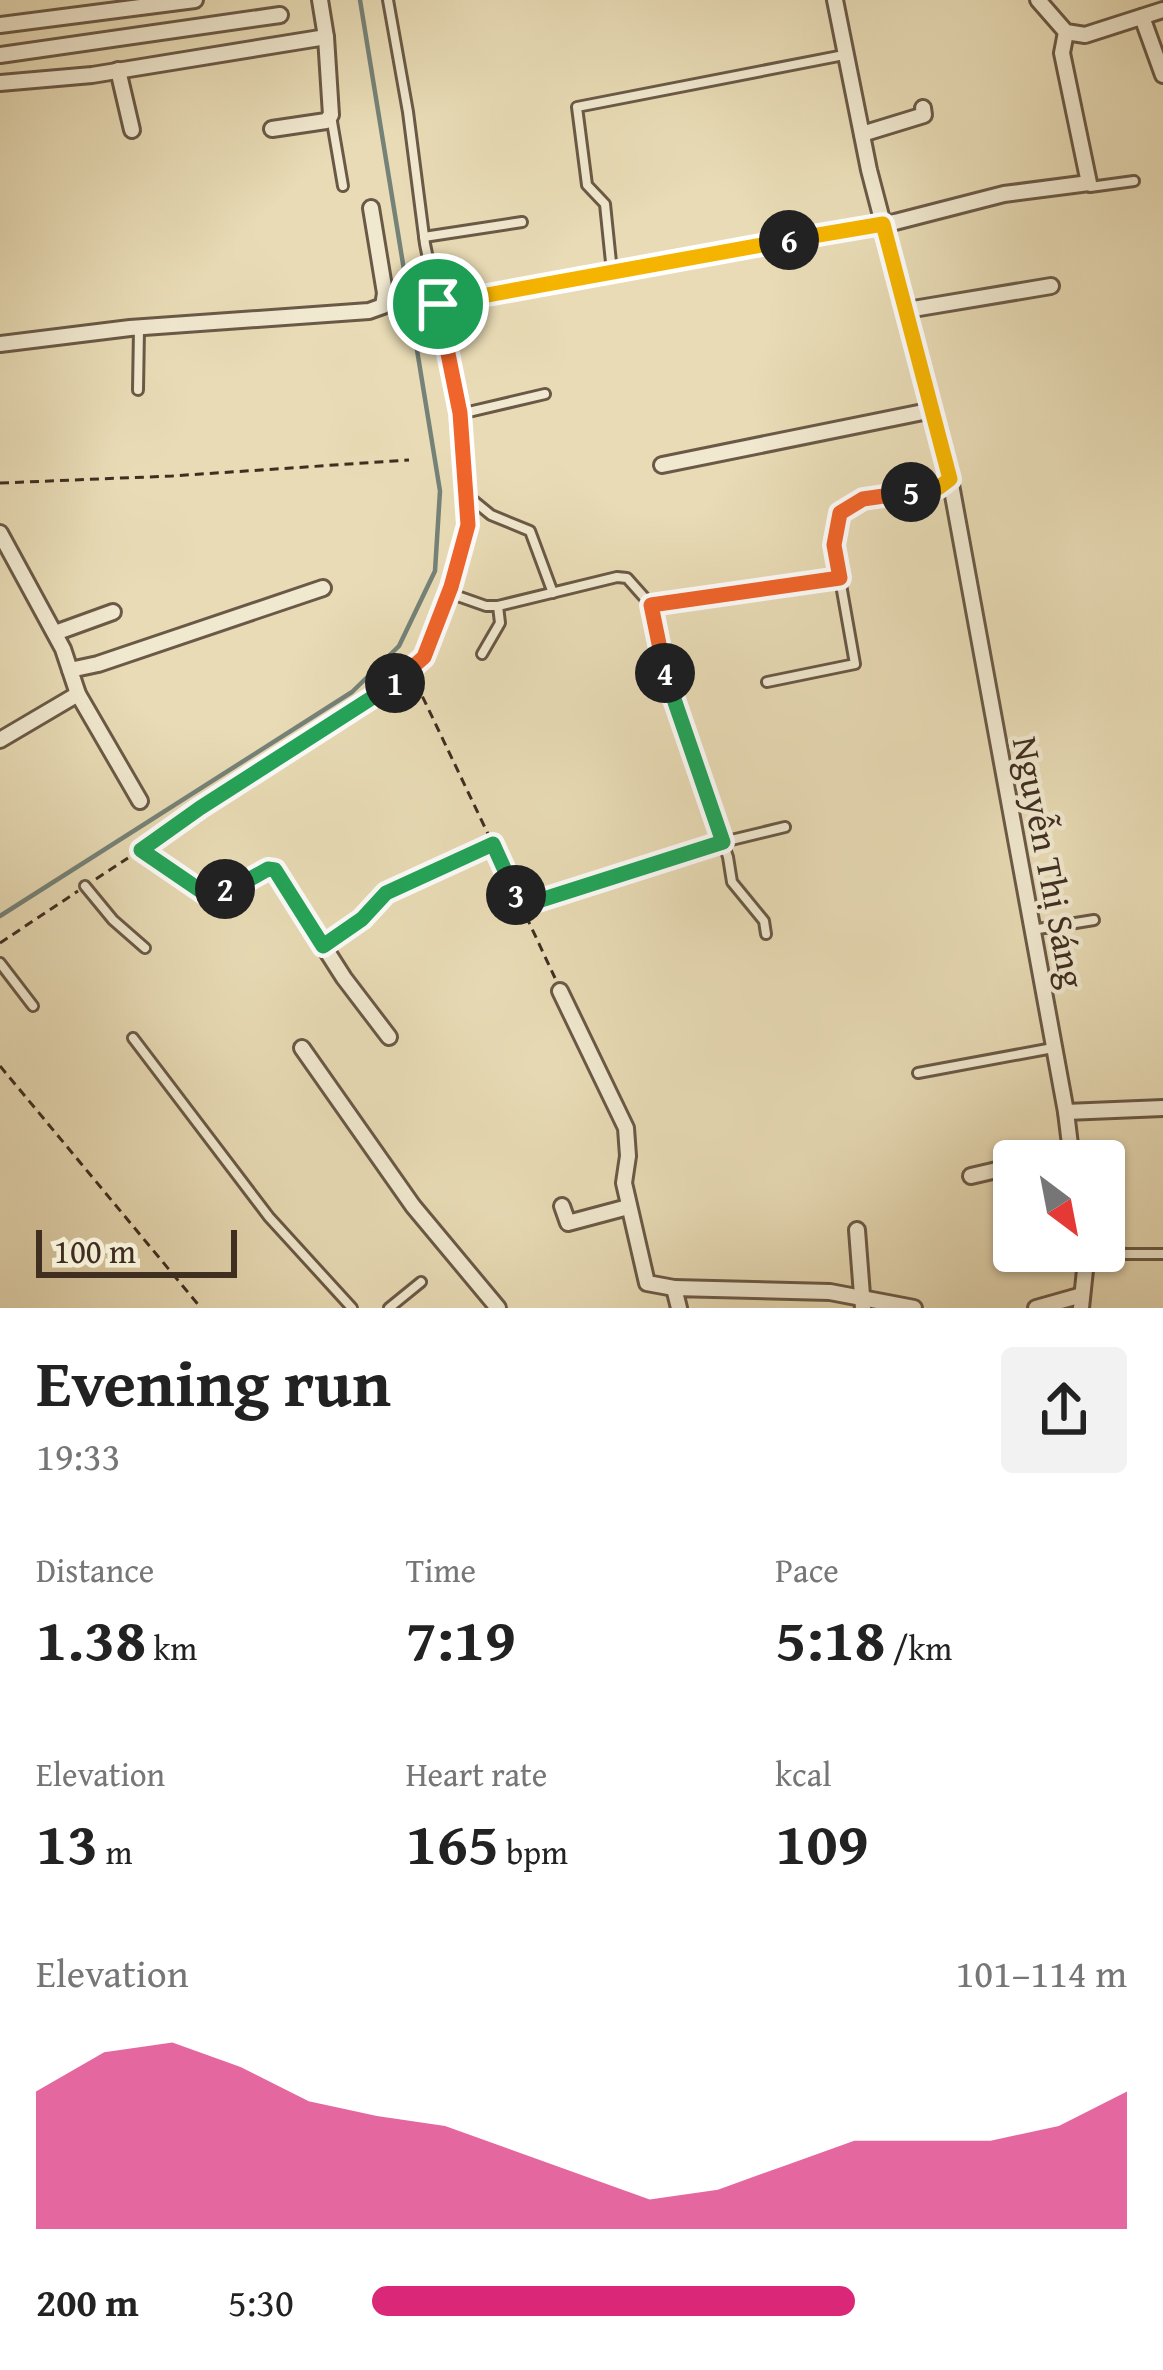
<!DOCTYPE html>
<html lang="en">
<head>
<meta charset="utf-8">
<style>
	:root { --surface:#fff; --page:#f2f2f2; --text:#222; --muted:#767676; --accent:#db2777 }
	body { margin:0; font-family:"Gentium Book Plus",serif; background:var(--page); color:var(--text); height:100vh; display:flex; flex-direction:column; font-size:45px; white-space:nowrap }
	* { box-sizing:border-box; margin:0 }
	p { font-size:39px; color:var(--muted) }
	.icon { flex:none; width:66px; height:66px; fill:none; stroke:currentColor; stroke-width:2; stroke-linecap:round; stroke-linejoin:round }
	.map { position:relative; height:1308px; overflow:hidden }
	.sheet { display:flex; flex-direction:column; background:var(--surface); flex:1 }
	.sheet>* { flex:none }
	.needle { width:78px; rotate:148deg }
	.tools { position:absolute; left:993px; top:1140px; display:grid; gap:24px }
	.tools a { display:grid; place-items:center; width:132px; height:132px; border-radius:12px; background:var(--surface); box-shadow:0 3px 9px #0004; font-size:60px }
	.scale { position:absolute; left:36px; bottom:30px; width:201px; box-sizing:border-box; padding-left:12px; border:6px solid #402e21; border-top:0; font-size:33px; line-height:42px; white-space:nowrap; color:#402e21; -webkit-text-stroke:9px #f0e8cf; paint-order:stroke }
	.pin { position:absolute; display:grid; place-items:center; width:102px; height:102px; color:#fff; margin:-51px; border:6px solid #fff; border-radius:50%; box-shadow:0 3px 12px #0007 }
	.km { position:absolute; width:60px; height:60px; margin:-30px; border-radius:50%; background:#222; color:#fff; font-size:33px; line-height:60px; text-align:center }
	.round { display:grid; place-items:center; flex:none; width:126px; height:126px; border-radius:12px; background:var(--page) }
	.summary { display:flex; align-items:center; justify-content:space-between; height:204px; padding:0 36px }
	h1 { font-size:66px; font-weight:600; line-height:90px }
	.stats { display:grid; grid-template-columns:repeat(3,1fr); gap:18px; height:204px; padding:12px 36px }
	.stats div { display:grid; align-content:center }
	.stats b { font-size:60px; font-weight:600 }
	.stats small { font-size:33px; font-weight:400 }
	.stats p { font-size:33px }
	.chart { height:336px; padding:24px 36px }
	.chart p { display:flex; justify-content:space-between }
	.chart svg { width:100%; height:216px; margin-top:12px; fill:var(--accent); opacity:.7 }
	ul { padding:0 36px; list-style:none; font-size:39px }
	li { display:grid; grid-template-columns:192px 144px 1fr; align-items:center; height:90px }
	li i { height:30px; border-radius:15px; background:var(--accent) }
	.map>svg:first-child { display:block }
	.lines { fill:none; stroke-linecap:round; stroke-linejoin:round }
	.stream { stroke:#758278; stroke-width:4.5 }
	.service-casing { stroke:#6a5946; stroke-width:14 }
	.minor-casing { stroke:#6a5946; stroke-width:20 }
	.path { stroke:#402e21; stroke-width:3; stroke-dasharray:9 6; stroke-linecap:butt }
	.service { stroke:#f0e8cf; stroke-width:8 }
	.minor { stroke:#f0e8cf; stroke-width:14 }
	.split-1-casing { stroke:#fff; stroke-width:24 }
	.split-2-casing { stroke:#fff; stroke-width:24 }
	.split-3-casing { stroke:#fff; stroke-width:24 }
	.split-4-casing { stroke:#fff; stroke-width:24 }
	.split-5-casing { stroke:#fff; stroke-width:24 }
	.split-6-casing { stroke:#fff; stroke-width:24 }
	.split-7-casing { stroke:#fff; stroke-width:24 }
	.split-1 { stroke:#f0652b; stroke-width:15 }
	.split-2 { stroke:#22a559; stroke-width:15 }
	.split-3 { stroke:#22a559; stroke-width:15 }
	.split-4 { stroke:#22a559; stroke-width:15 }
	.split-5 { stroke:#f0652b; stroke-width:15 }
	.split-6 { stroke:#f5b400; stroke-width:15 }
	.split-7 { stroke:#f5b400; stroke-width:15 }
	.labels { text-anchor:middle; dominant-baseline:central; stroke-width:9; stroke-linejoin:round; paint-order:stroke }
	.street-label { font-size:36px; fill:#402e21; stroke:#f0e8cf }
</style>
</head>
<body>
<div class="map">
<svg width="1163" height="1308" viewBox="0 0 1163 1308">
	<rect width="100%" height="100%" fill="#e8dbb5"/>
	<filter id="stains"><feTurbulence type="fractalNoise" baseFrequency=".00167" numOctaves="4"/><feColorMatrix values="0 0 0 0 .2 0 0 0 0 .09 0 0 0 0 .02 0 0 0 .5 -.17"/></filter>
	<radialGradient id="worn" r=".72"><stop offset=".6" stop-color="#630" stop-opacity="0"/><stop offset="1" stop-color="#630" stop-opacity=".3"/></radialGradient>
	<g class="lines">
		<polyline class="stream" points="0,916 352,692 399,646 435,571 440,491 360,0"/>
		<g class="service-casing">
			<g id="service">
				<polyline points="388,0 408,112 425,244 460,414 468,496 468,525 451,587 424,657 410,671"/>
				<polyline points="331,116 343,186"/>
				<polyline points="1089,184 1090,187 1134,181"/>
				<polyline points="424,237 522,222"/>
				<polyline points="612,272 605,204 587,185 577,107 844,55"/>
				<polyline points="138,390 139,329"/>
				<polyline points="460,414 545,394"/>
				<polyline points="469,497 491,515 530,531 553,593"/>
				<polyline points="449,593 486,606 498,606 617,577 627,578 651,605"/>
				<polyline points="482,654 500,623 498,606"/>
				<polyline points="767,682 855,664 834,545 840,513 863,499 938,489 949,480"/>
				<polyline points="85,886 113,920 145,948"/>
				<polyline points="522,906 723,842 785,827"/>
				<polyline points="1032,930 1094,920"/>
				<polyline points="766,934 764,921 732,882 728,857 668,685 651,605 840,577"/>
				<polyline points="323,946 362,919 386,893 493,844"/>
				<polyline points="0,963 33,1006"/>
				<polyline points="133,1038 269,1217 352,1308"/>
				<polyline points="918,1073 1053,1048"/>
				<polyline points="1084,1254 1163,1254"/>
				<polyline points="389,1308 421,1282"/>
			</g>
		</g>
		<g class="minor-casing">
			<g id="minor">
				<polyline points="320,0 326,37"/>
				<polyline points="835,0 869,170 950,479 1066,1112 1072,1161"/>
				<polyline points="1038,0 1066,32 1085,35 1163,10"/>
				<polyline points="1142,17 1163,75"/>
				<polyline points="0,25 195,0"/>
				<polyline points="0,55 280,15"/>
				<polyline points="118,70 132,130"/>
				<polyline points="0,83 92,75 326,37 331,115 326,121 272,129"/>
				<polyline points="862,134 924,115 923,108"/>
				<polyline points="438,304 895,222 1004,194 1089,183 1062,53 1066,32"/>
				<polyline points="907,310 1051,286"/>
				<polyline points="0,344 130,328 369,311 383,306 385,293 371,208"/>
				<polyline points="662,465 933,410"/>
				<polyline points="0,533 63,649 78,694 140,801"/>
				<polyline points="55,633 113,612"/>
				<polyline points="70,670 98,664 323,588"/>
				<polyline points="0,740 78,694"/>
				<path d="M141,849l67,45c22,-5 50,-24 67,-24l69,108 45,59"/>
				<polyline points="560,991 626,1128 628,1156 624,1183 647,1283 674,1288"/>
				<polyline points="302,1048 413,1206 498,1308"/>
				<polyline points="1066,1112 1163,1108"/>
				<polyline points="971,1176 1014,1166"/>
				<polyline points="562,1206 568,1223 628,1207"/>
				<polyline points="857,1230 863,1308"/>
				<polyline points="679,1308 674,1288 830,1292 914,1308"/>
				<polyline points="1036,1308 1082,1295"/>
				<polyline points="1081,1308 1085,1270 1082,1251"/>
			</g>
		</g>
		<g class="path">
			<polyline points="0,483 172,476 409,460"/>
			<polyline points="416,683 489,836"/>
			<polyline points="156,840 381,695 403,677"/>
			<polyline points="499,856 517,896"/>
			<polyline points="96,879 128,858"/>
			<polyline points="526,916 555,978"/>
			<polyline points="0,943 78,891"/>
			<polyline points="0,1066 201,1308"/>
		</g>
		<use href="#service" class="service"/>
		<use href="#minor" class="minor"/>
	</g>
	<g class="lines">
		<g class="split-1-casing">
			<polyline id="split-1" points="395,683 424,657 451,587 468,525 460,413 438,304"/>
		</g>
		<g class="split-2-casing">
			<polyline id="split-2" points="225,889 204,893 141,850 200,808 395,683"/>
		</g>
		<g class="split-3-casing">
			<polyline id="split-3" points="225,889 243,883 268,869 275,870 323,946 362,919 386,893 493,844 516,895"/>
		</g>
		<g class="split-4-casing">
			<polyline id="split-4" points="516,895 522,906 723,842 665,673"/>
		</g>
		<g class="split-5-casing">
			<polyline id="split-5" points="665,673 651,605 840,578 834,545 840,513 863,499 911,492"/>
		</g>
		<g class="split-6-casing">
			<polyline id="split-6" points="789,240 883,224 950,479 938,488 911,492"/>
		</g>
		<g class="split-7-casing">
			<polyline id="split-7" points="438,304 789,240"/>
		</g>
		<use href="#split-1" class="split-1"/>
		<use href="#split-2" class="split-2"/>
		<use href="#split-3" class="split-3"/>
		<use href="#split-4" class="split-4"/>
		<use href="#split-5" class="split-5"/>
		<use href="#split-6" class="split-6"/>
		<use href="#split-7" class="split-7"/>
	</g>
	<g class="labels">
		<g class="street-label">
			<text transform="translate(1050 862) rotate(79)">Nguyễn Thị Sáng</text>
		</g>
	</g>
	<rect width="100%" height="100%" filter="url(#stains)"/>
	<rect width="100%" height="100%" fill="url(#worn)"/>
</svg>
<div class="tools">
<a><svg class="needle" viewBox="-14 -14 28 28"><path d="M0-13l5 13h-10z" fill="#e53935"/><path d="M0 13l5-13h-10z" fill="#767676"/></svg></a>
</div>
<div class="scale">100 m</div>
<div class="pin" style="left:438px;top:304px;background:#1e9e55"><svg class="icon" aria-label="arrive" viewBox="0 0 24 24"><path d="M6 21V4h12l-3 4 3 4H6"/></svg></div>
<b class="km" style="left:395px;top:683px">1</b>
<b class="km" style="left:225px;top:889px">2</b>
<b class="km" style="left:516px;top:895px">3</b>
<b class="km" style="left:665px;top:673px">4</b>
<b class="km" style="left:911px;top:492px">5</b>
<b class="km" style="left:789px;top:240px">6</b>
</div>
<section class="sheet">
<div class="summary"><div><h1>Evening run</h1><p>19:33</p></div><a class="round"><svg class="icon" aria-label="share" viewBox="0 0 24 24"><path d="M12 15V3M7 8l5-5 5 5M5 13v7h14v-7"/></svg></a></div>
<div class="stats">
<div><p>Distance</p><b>1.38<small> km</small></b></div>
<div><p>Time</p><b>7:19</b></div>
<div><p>Pace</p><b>5:18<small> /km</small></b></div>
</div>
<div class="stats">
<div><p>Elevation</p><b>13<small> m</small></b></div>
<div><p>Heart rate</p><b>165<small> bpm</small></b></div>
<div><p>kcal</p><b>109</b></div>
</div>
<div class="chart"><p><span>Elevation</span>101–114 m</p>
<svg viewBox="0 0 160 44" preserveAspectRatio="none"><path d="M0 44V16L10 8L20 6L30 11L40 18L50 21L60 23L70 28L80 33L90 38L100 36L110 31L120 26L130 26L140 26L150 23L160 16V44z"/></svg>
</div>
<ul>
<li><b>200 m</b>5:30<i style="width:64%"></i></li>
</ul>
</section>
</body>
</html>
